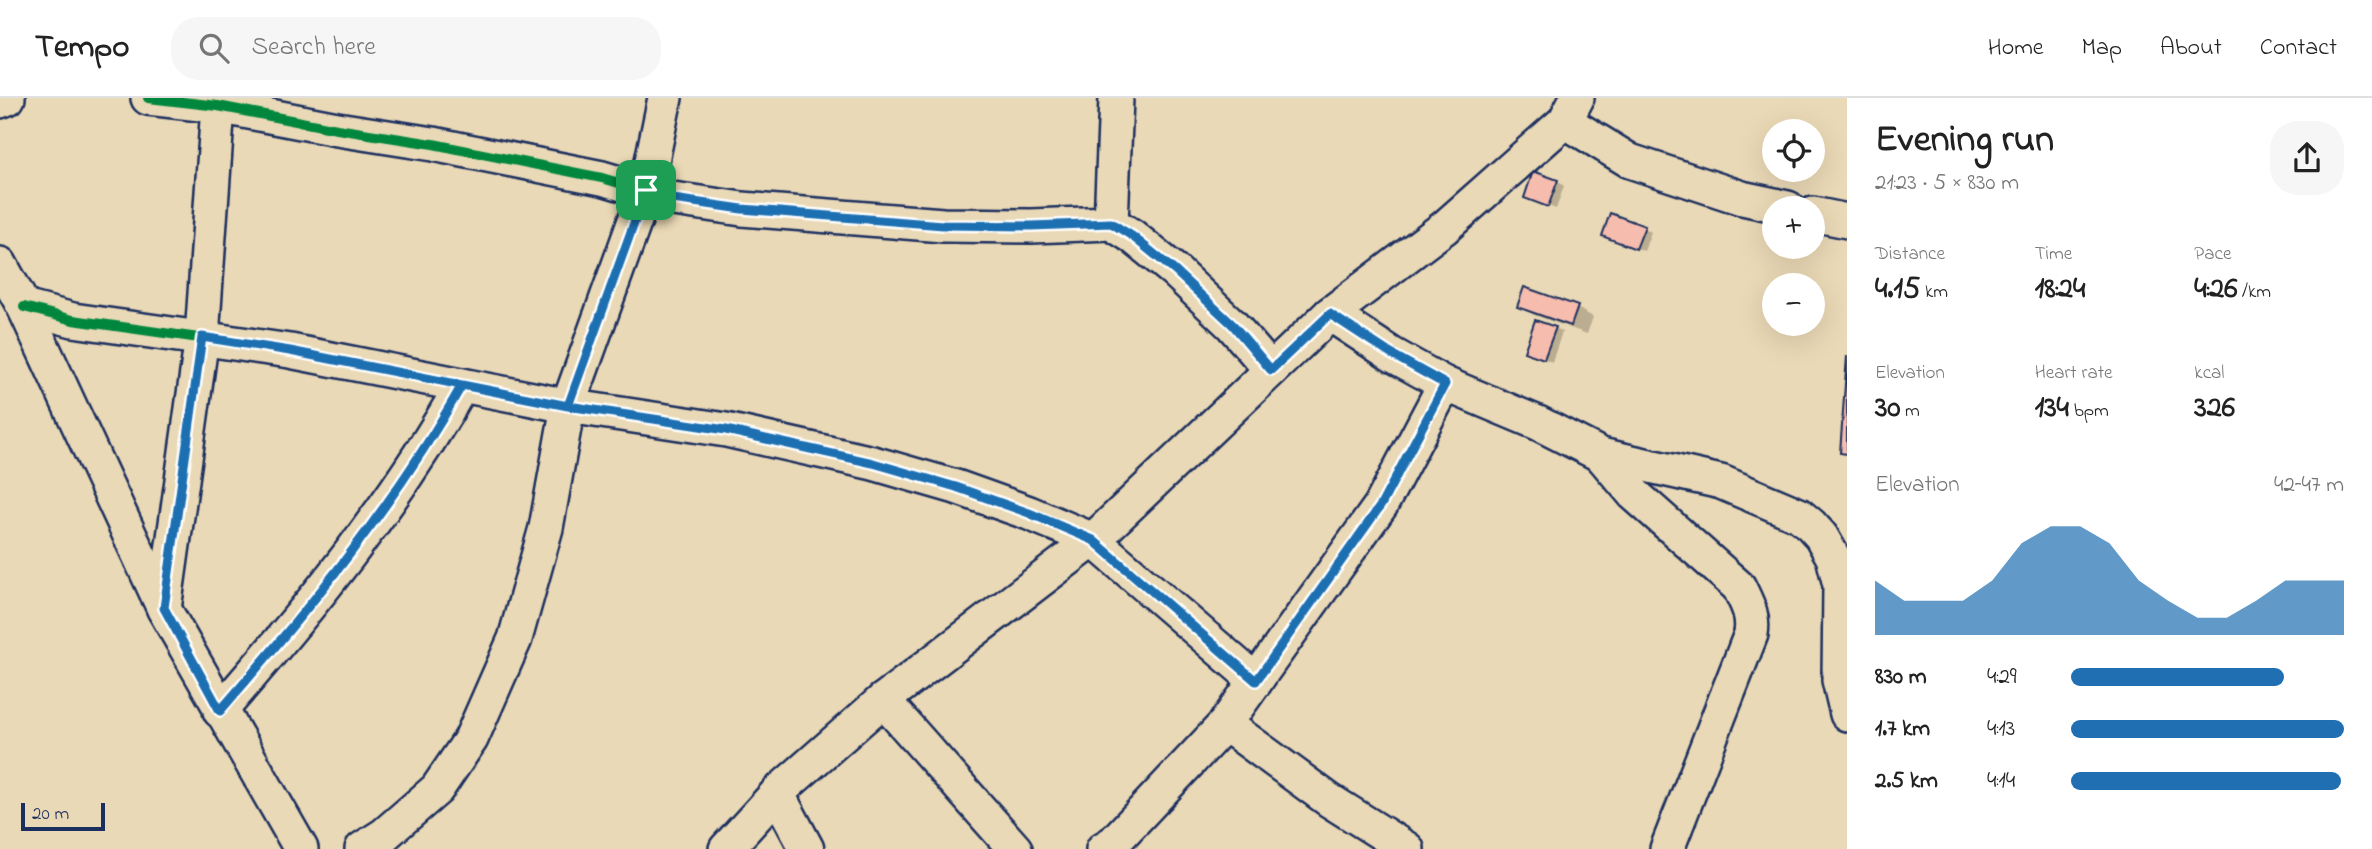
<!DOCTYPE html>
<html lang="en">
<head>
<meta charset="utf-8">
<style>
	:root { --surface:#fff; --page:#f6f6f6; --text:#222; --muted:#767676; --line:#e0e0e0; --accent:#1f6fb2 }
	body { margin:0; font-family:"Indie Flower",sans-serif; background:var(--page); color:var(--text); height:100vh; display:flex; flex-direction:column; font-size:26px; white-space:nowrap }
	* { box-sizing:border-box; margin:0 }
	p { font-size:23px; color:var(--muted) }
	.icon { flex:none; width:38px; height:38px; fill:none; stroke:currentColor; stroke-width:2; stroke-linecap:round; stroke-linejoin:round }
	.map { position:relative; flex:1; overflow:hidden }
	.drawer { display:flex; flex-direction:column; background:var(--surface); width:525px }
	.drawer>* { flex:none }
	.buttons { position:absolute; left:1762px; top:21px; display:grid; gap:14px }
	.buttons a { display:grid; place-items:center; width:63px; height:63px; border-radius:50%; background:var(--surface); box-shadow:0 7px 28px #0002; font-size:35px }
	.scale { position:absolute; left:21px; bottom:18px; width:84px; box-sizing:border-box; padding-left:7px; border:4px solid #1b2f5e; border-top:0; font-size:19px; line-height:24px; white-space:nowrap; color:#1b2f5e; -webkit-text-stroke:5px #ead9b6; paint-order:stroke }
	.pin { position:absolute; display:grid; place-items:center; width:60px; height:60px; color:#fff; margin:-30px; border-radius:14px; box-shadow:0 4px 10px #0006 }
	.round { display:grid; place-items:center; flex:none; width:74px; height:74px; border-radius:28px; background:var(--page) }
	.overview { display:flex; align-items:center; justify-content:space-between; height:119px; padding:0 28px }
	h1 { font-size:38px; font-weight:700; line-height:52px }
	.figures { display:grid; grid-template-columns:repeat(3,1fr); gap:10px; height:119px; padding:7px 28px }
	.figures div { display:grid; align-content:center }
	.figures b { font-size:30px; font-weight:700 }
	.figures small { font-size:19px; font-weight:400 }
	.figures p { font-size:19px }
	.chart { height:196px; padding:14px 28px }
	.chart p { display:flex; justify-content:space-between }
	.chart svg { width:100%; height:126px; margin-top:7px; fill:var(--accent); opacity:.7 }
	ul { padding:0 28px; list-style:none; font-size:23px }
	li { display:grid; grid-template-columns:112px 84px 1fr; align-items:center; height:52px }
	li i { height:18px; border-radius:9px; background:var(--accent) }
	header { display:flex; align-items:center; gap:42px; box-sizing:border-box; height:98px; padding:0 35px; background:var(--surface); border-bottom:2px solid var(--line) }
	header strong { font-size:33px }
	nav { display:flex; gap:38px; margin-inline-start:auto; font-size:24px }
	.search { width:490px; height:63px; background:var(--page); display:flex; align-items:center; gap:18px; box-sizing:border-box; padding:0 24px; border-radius:28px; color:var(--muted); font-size:26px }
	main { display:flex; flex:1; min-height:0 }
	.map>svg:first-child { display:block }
	.shadow { fill:#0003 }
	.building { fill:#f6bcae; stroke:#1b2f5e; stroke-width:2 }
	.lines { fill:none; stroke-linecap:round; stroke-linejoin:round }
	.street-casing { stroke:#1b2f5e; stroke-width:38 }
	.street { stroke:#ead9b6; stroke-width:33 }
	.cycleway-casing { stroke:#ead9b6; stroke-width:15 }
	.cycleway { stroke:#00873e; stroke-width:10 }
	.route-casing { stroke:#fff; stroke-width:14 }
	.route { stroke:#1f6fb2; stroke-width:9 }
</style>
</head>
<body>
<header>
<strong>Tempo</strong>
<div class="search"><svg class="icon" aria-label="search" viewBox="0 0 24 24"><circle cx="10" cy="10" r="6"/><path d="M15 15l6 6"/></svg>Search here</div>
<nav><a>Home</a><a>Map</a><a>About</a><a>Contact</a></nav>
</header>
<main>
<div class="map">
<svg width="1847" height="751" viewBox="0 0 1847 751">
	<rect width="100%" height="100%" fill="#ead9b6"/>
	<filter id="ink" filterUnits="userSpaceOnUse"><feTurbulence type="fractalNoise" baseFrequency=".0143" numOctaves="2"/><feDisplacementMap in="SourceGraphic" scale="14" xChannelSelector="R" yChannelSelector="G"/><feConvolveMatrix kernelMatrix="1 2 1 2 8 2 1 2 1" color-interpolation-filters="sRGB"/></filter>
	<g filter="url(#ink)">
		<g class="shadow">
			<polygon points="1557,83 1564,88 1556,111 1526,99"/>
			<polygon points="1644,130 1651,134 1644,153 1611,141"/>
			<polygon points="1519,208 1577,210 1593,219 1587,236 1534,217"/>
			<polygon points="1555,230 1562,234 1552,264 1526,254"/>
		</g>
		<g class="building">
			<polygon points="1533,73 1558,82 1548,109 1524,100"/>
			<polygon points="1610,115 1645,128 1636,151 1602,138"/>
			<polygon points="1524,189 1578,208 1571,228 1517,209"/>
			<polygon points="1535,222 1556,229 1544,261 1524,254"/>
			<polygon points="1847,258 1847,356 1840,355"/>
		</g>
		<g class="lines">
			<g class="street-casing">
				<g id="street">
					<polyline points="148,0 218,8 337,31 433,46 602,80 673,101 742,111 943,127 1031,128 1111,125 1132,138 1175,173 1232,227 1271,272"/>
					<polyline points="0,3 8,0"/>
					<polyline points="1565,23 1630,63 1742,100 1788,110"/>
					<polyline points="1813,116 1847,123"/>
					<polyline points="1111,125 1116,0"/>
					<polyline points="0,166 24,209 164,511 301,751"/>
					<polyline points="24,209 73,222 290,253 568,308 726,332 873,365 956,389 1029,415 1093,442 1256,583"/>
					<polyline points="1330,216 1391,256 1445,286 1538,325 1601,357 1721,384 1799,417 1811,427 1821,438 1833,459 1840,487 1839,582 1847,616"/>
					<path d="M1601,357l33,39 105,93c8,17 15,28 12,47l-84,215"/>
					<polyline points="164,511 202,239 218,8 216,0"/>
					<polyline points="883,602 1015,751"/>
					<path d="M220,613c89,-102 176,-208 242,-326"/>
					<polyline points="1225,626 1329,702 1407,751"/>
					<polyline points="777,695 807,751"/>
					<polyline points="362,751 384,737 437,691 471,641 515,541 546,430 568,308 646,92 665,0"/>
					<polyline points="726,751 777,695 883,602 1093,442 1330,216 1445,129 1565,23 1577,0"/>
					<polyline points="1103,751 1113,745 1225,626 1381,407 1445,286"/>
				</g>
			</g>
			<use href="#street" class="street"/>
			<g class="cycleway-casing">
				<g id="cycleway">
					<polyline points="148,0 218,8 337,31 433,46 602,80 673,101 742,111 943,127 1031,128 1111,125 1132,138 1175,173 1232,227 1271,272"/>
					<polyline points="24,209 73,222 290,253 568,308 726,332 873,365 956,389 1029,415 1093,442 1256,583"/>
				</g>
			</g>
			<use href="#cycleway" class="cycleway"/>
		</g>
	</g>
	<g class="lines" filter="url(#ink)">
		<g class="route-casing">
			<path id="route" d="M646,92l-78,216 -278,-55 -88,-14 -38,271 56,103c89,-102 176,-208 242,-326l106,21 158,24 147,33 83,24 73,26 64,27 163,141 125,-176 64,-121 -54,-30 -61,-40 -59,56 -38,-45 -58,-54 -43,-35 -21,-13 -80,3 -88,-1 -201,-16 -69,-10 -27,-9"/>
		</g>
		<use href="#route" class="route"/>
	</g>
</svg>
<div class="buttons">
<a><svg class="icon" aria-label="locate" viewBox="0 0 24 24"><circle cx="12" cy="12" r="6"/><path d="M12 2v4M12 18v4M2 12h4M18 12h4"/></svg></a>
<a>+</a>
<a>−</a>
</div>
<div class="scale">20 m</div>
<div class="pin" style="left:646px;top:92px;background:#1e9e55"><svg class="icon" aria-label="arrive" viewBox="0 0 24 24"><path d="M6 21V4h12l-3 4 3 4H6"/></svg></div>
</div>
<section class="drawer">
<div class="overview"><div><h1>Evening run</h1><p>21:23 · 5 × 830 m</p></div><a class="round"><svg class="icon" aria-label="share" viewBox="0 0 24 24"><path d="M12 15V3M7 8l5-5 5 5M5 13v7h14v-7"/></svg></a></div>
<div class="figures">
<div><p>Distance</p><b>4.15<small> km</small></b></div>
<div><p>Time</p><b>18:24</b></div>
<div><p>Pace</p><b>4:26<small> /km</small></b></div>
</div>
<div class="figures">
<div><p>Elevation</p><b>30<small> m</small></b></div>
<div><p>Heart rate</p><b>134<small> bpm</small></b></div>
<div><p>kcal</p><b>326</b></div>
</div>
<div class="chart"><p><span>Elevation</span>42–47 m</p>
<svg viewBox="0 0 160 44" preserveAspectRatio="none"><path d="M0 44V25L10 32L20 32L30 32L40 25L50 12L60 6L70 6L80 12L90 25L100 32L110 38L120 38L130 32L140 25L150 25L160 25V44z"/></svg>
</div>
<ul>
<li><b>830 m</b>4:29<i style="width:78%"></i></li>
<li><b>1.7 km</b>4:13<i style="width:100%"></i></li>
<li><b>2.5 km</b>4:14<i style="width:99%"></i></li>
</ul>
</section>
</main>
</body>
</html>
